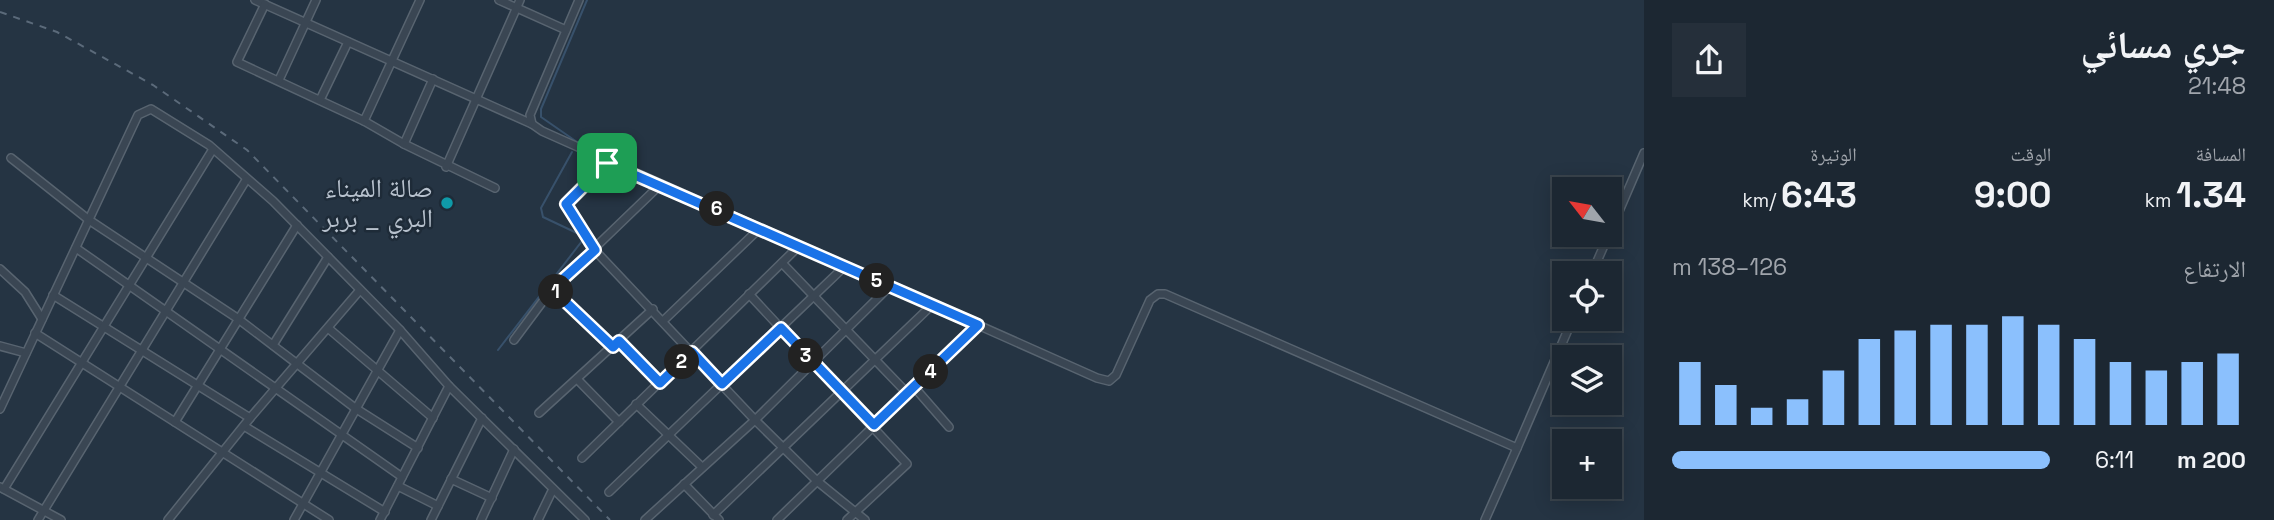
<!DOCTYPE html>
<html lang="ar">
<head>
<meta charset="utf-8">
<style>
	:root { --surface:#1c2732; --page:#252f3a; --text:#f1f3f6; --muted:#a0a5ac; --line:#3a444d; --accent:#8bc0fd }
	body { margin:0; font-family:"Space Grotesk","Noto Naskh Arabic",sans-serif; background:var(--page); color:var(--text); direction:rtl; height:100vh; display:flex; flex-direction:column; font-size:26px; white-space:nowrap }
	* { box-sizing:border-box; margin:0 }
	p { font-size:23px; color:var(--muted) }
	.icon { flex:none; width:38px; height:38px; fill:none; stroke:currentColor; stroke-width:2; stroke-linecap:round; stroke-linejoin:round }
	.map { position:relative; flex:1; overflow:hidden; direction:ltr }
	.details { display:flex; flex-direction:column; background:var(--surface); width:630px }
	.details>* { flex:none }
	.needle { width:46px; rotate:301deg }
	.fabs { position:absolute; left:1552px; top:177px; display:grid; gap:14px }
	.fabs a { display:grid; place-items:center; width:70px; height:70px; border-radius:0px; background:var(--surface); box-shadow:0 4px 18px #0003,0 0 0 2px var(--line); font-size:35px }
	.pin { position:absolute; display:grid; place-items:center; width:60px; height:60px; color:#fff; margin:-30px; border-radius:14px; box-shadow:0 4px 10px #0006 }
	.km { position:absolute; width:35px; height:35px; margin:-18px; border-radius:50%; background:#222; color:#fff; font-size:19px; line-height:35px; text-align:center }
	.round { display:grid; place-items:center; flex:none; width:74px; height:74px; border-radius:0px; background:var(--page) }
	.headline { display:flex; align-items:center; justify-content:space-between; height:119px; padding:0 28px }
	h1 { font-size:38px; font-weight:700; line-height:52px }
	.figures { display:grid; grid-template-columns:repeat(3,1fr); gap:10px; height:119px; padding:7px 28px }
	.figures div { display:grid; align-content:center }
	.figures b { font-size:35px; font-weight:700 }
	.figures small { font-size:19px; font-weight:400 }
	.figures p { font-size:19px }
	.chart { height:196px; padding:14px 28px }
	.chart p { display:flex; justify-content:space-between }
	.chart svg { width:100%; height:126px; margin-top:7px; stroke:var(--accent); stroke-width:6 }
	ul { padding:0 28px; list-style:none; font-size:23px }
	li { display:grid; grid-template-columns:112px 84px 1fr; align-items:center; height:52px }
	li i { height:18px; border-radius:9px; background:var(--accent) }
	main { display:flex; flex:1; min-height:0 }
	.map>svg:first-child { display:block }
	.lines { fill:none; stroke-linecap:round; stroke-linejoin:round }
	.stream { stroke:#38516b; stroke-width:2 }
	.minor-casing { stroke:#586470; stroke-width:10 }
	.minor { stroke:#3a4653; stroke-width:7 }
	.rail { stroke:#5b6a7a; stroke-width:2; stroke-dasharray:7 7; stroke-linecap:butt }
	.route-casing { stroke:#fff; stroke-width:14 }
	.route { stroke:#1a73e8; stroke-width:9 }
	.culture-dot { fill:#0f9aa8; stroke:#1e2b38; stroke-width:2.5 }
	.labels { text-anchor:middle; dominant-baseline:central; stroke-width:5; stroke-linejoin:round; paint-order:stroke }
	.poi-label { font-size:26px; fill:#b7c1cd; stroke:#1e2b38; text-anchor:end }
</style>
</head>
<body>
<main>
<section class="details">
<div class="headline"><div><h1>جري مسائي</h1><p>21:48</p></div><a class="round"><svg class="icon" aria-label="share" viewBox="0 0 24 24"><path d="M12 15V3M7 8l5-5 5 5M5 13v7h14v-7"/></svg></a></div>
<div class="figures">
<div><p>المسافة</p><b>1.34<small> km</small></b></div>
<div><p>الوقت</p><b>9:00</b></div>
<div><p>الوتيرة</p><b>6:43<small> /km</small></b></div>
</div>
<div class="chart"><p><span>الارتفاع</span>126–138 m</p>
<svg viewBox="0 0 160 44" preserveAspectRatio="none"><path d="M5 44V22M15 44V30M25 44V38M35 44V35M45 44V25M55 44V14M65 44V11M75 44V9M85 44V9M95 44V6M105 44V9M115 44V14M125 44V22M135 44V25M145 44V22M155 44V19"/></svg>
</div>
<ul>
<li><b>200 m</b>6:11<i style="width:100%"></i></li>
</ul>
</section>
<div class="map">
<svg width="1644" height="520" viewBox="0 0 1644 520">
	<rect width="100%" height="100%" fill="#253443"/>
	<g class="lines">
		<g class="stream">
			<polyline points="577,142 541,117 541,109 587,0"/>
			<polyline points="498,350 582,241 581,235 543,217 541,208 572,152"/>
		</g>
		<g class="minor-casing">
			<g id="minor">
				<polyline points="255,0 532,124"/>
				<polyline points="499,0 566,30"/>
				<polyline points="579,0 530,115 532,124 542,131 1097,378 1109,381 1116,375 1150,300 1158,294 1165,294 1517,448 1573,318"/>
				<polyline points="265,4 237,62 364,121 404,144 433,79"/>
				<polyline points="279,80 316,0"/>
				<polyline points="320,100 348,42"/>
				<polyline points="364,121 420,0"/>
				<polyline points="404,144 495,188"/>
				<polyline points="11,158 89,220 237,318 355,408 418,448"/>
				<polyline points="607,163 566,204 588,243 755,420 817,481 865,520"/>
				<polyline points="446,167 520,0"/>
				<polyline points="1610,232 1644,153"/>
				<polyline points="76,248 402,477"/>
				<polyline points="782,263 908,394"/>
				<polyline points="0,269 25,292 42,319"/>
				<polyline points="1592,273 1609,234"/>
				<polyline points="552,289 613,347"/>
				<polyline points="749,294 907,464 847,520"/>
				<polyline points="53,295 250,418"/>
				<polyline points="663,321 760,228"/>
				<polyline points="328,328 433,418"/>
				<polyline points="35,333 329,520"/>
				<polyline points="514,340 552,289 661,184"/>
				<polyline points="619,341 660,383"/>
				<polyline points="273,345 328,257"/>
				<polyline points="0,346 26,353"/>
				<polyline points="577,379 619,422"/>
				<polyline points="915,388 949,427"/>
				<polyline points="636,404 702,467"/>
				<polyline points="0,409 138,115 151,109 209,145 273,201 400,330 449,386 585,520"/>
				<polyline points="539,413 653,309"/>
				<polyline points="175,422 297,225"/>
				<polyline points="244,426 385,512"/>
				<polyline points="582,458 799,246"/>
				<polyline points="451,479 492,498"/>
				<polyline points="684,484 719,520"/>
				<polyline points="398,486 438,506"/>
				<polyline points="0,487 61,520"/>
				<polyline points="4,489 213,149"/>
				<polyline points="609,492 845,266"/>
				<polyline points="713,515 932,305"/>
				<polyline points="38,520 246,180"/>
				<polyline points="168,520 250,418 360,290"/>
				<polyline points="294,520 400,330"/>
				<polyline points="380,520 449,386"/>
				<polyline points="431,520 482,418"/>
				<polyline points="481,520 514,449"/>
				<polyline points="538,520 553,489"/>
				<polyline points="645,520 755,420 890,286"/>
				<polyline points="777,520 978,325"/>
				<polyline points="1485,520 1517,448"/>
			</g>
		</g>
		<use href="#minor" class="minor"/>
		<polyline class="rail" points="0,12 57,32 153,85 247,150 610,520"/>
	</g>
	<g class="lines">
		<g class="route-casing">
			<polygon id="route" points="607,163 978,325 874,425 781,328 722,384 692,352 660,383 619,341 613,347 552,289 595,250 566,204"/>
		</g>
		<use href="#route" class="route"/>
	</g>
	<circle class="culture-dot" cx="447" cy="203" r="7"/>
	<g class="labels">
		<g class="poi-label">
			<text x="433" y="188">صالة الميناء<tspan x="433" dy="30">البري _ بربر</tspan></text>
		</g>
	</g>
</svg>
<div class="fabs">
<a><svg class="needle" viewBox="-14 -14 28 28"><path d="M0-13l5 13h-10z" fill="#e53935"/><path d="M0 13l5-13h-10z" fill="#a0a5ac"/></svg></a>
<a><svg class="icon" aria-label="locate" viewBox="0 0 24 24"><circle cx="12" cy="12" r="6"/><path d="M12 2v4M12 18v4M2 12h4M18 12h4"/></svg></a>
<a><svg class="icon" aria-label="layers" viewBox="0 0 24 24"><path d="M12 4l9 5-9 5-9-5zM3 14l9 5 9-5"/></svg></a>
<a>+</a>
</div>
<div class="pin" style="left:607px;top:163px;background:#1e9e55"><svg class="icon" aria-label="arrive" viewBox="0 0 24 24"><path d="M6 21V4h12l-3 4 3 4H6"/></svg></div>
<b class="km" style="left:556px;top:292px">1</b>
<b class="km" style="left:682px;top:362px">2</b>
<b class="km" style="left:806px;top:356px">3</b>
<b class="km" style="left:931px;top:372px">4</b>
<b class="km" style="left:877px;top:281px">5</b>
<b class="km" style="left:717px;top:209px">6</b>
</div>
</main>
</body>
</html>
